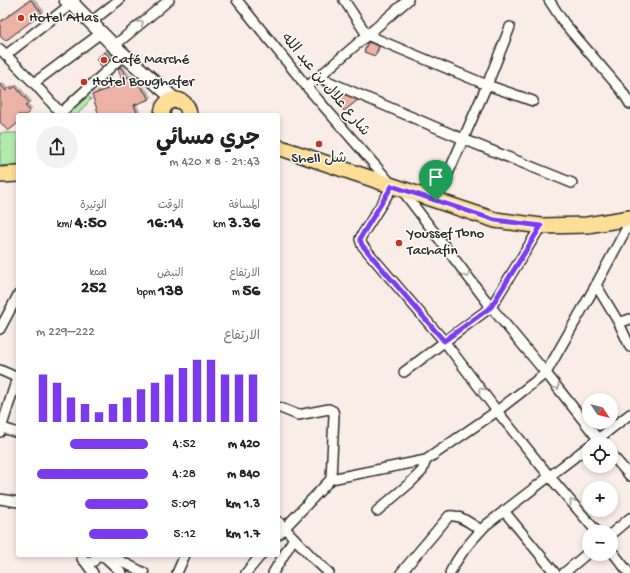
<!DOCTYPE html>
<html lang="ar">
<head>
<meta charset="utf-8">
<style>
	:root { --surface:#fff; --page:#f2f2f2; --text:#222; --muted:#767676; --accent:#7c3aed }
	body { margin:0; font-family:"Gochi Hand","Playpen Sans Arabic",sans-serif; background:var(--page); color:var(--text); direction:rtl; height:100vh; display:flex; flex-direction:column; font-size:15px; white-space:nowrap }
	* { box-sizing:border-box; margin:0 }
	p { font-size:13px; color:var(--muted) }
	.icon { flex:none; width:22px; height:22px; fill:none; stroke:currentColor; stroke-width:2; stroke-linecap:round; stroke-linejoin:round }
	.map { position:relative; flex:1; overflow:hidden; direction:ltr }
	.side { position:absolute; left:16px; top:113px; width:264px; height:444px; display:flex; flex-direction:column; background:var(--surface); border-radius:4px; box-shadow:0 2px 6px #0003; direction:rtl }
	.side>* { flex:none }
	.needle { width:26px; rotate:125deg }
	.controls { position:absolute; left:582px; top:393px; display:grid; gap:8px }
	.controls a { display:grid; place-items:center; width:36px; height:36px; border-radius:50%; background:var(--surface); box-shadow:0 2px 6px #0003; font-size:20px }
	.pin { position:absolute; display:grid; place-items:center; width:34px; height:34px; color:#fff; margin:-41px -17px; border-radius:50% 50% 50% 0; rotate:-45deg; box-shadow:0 0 4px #0007 }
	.pin .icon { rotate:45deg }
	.round { display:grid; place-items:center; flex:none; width:42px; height:42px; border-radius:21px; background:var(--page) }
	.overview { display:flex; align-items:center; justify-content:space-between; height:68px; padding:0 20px }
	h1 { font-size:22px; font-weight:700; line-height:30px }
	.metrics { display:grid; grid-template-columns:repeat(3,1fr); gap:6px; height:68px; padding:4px 20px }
	.metrics div { display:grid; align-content:center }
	.metrics b { font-size:17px; font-weight:700 }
	.metrics small { font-size:11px; font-weight:400 }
	.metrics p { font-size:11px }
	.chart { height:112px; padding:8px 20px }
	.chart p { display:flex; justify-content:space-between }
	.chart svg { width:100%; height:72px; margin-top:4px; stroke:var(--accent); stroke-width:6 }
	ul { padding:0 20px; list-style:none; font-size:13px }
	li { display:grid; grid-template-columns:64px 48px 1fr; align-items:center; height:30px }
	li i { height:10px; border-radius:5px; background:var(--accent) }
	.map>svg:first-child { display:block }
	.green { fill:#b2eaae; stroke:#6e8a6c }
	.building { fill:#ecb2a6; stroke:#2b2b2b; filter:url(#shadow) }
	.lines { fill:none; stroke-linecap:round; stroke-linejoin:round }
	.street-casing { stroke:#2b2b2b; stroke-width:12 }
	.secondary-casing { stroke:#2b2b2b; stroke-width:16 }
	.primary-casing { stroke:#2b2b2b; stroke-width:18 }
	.street { stroke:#fdfcf7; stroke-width:9 }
	.secondary { stroke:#fdfcf7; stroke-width:13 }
	.primary { stroke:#fdde96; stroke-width:15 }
	.oneway { stroke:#9e9e9b }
	.route-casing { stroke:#fff; stroke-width:8 }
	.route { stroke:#7c3aed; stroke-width:5 }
	.poi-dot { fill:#c8321e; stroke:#fdfcf7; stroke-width:1.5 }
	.labels { text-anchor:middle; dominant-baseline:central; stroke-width:3; stroke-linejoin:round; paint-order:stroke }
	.poi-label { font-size:15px; fill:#2b2b2b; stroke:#fdfcf7; text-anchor:start }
	.street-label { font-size:15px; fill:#2b2b2b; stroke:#fdfcf7 }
</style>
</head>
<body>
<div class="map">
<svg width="630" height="573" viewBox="0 0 630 573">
	<defs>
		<filter id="shadow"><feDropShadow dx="2" dy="-2" stdDeviation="0" flood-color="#0004"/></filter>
	</defs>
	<rect width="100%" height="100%" fill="#faede7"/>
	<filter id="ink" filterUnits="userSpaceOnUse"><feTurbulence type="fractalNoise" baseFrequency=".025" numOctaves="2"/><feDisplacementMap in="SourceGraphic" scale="8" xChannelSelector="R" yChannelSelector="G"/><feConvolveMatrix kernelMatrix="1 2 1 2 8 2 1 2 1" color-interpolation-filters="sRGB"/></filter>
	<g filter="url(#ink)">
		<g class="green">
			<polygon points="86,94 91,99 77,115 61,115"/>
			<polygon points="0,133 18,133 18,164 0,166"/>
		</g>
		<g class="building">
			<polygon points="30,0 31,0 42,13 8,39 4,40 0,36 0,22"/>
			<polygon points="368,42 379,46 375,56 364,52"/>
			<polygon points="105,52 111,59 102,67 96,59"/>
			<polygon points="120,67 128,78 131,77 134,83 136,82 138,85 139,85 150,99 134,105 138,115 99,115 92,95 123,83 118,69"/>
			<polygon points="0,84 6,91 10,87 12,89 15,86 29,103 25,106 30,111 26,115 18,115 18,123 8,131 0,122"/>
			<polygon points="322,85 358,100 344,111"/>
		</g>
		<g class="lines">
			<g class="street-casing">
				<g id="street">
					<polyline points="237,0 307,87 393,186 362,235 360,239 362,245 444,341 497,411 550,477 597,532"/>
					<polyline points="344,0 367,35 487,85 436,201"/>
					<polyline points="549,0 564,23 622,91 630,104"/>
					<polyline points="91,22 119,0"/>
					<polyline points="510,27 487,85 533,101"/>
					<polyline points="114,46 169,0"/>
					<polyline points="0,49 34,83 58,110 61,111 64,110 124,55"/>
					<polyline points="6,55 75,1"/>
					<polyline points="318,77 463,139 572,183"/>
					<polyline points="34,83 101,33"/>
					<polyline points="307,87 408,0"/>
					<polyline points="402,190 491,307 546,373 602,444"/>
					<polyline points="596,285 619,323 630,347"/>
					<polyline points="619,323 630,319"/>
					<polyline points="0,329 18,295"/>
					<polyline points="0,370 18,378"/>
					<polyline points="404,372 491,307 541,226"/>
					<polyline points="278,407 298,415 329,409 333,411 334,415 331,479"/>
					<polyline points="0,427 18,433"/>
					<polyline points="0,432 17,378"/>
					<polyline points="594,442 630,414"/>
					<polyline points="611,454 630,476"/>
					<polyline points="0,499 18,502"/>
					<polyline points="377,511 410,483 422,471 426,460"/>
					<polyline points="504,511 555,573"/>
					<polyline points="278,521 313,558 329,573"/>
					<polyline points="611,534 630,518"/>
					<polyline points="278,535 331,479 426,460 497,411 546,373 596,285 630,222"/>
					<polyline points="611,550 629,573"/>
					<path d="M82,555c-1,5 3,7 7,8l5,-2 2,-6"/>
					<polyline points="96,555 121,561 144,573"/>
					<polyline points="107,559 122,573"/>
					<polyline points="86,563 93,573"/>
					<polyline points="177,573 185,555"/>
					<polyline points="246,573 261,555"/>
					<polyline points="273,573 294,538"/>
					<path d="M401,573l48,-57c11,-2 23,9 32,14"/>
					<path d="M450,573c9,-19 22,-33 36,-48l103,-79"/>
					<polyline points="564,573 589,552"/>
				</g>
			</g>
			<g class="secondary-casing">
				<polyline id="secondary" points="66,0 72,3 114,46 175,100"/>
			</g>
			<g class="primary-casing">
				<g id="primary">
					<path d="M162,115c0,-20 26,-20 27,0"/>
					<polyline points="278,147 393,186 495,220 541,226 587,225 630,218"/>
					<polyline points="0,175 18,174"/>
				</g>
			</g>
			<use href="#street" class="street"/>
			<use href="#secondary" class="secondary"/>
			<use href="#primary" class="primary"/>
		</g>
		<defs><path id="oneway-chevron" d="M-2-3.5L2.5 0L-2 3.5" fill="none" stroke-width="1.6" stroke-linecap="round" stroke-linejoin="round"/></defs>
		<g class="oneway">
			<use href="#oneway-chevron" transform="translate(141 23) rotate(-40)"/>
			<use href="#oneway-chevron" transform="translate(467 275) rotate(53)"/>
			<use href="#oneway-chevron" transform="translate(557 387) rotate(52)"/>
			<use href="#oneway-chevron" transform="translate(481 390) rotate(-127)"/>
			<use href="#oneway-chevron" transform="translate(572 502) rotate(-130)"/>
		</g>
	</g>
	<g class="lines" filter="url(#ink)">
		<g class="route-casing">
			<polygon id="route" points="392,186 495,220 541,226 491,307 444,341 362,245 360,239 362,235"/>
		</g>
		<use href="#route" class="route"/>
	</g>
	<g class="poi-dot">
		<circle cx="21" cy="18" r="4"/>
		<circle cx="104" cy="60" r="4"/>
		<circle cx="84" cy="82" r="4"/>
		<circle cx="319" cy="144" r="4"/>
		<circle cx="399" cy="243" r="4"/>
	</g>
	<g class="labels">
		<g class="poi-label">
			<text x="29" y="18">Hotel Atlas</text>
			<text x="112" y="60">Café Marché</text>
			<text x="92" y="82">Hotel Boughafer</text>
			<text x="319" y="159" text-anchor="middle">Shell شل</text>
			<text x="407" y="234">Youssef Tbno<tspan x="407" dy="17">Tachafin</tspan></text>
		</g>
		<g class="street-label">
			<text transform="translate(325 85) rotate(50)">شارع علال بن عبد الله</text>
		</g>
	</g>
</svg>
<div class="controls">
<a><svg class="needle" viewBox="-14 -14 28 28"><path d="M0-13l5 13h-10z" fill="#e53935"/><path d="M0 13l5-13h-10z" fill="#767676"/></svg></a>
<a><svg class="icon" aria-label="locate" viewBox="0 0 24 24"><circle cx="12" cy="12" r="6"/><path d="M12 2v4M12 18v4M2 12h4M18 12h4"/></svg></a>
<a>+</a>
<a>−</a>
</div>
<div class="pin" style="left:436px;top:201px;background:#1e9e55"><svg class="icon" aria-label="arrive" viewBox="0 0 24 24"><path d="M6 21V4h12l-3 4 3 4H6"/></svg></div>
<section class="side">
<div class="overview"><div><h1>جري مسائي</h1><p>21:43 · 8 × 420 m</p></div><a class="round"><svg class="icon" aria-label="share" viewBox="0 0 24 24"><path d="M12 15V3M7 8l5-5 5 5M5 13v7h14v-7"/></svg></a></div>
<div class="metrics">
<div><p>المسافة</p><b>3.36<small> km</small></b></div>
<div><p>الوقت</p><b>16:14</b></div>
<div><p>الوتيرة</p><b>4:50<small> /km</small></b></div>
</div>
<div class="metrics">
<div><p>الارتفاع</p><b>56<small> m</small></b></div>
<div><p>النبض</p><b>138<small> bpm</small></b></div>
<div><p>kcal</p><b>252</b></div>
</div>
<div class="chart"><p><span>الارتفاع</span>222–229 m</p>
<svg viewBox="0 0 160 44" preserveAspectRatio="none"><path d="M5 44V15M15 44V20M25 44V29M35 44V33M45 44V38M55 44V33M65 44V29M75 44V24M85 44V20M95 44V15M105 44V11M115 44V6M125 44V6M135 44V15M145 44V15M155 44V15"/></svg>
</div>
<ul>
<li><b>420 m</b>4:52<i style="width:70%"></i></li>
<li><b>840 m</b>4:28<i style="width:99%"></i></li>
<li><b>1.3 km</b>5:09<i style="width:56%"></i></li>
<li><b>1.7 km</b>5:12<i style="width:53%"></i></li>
</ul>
</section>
</div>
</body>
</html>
